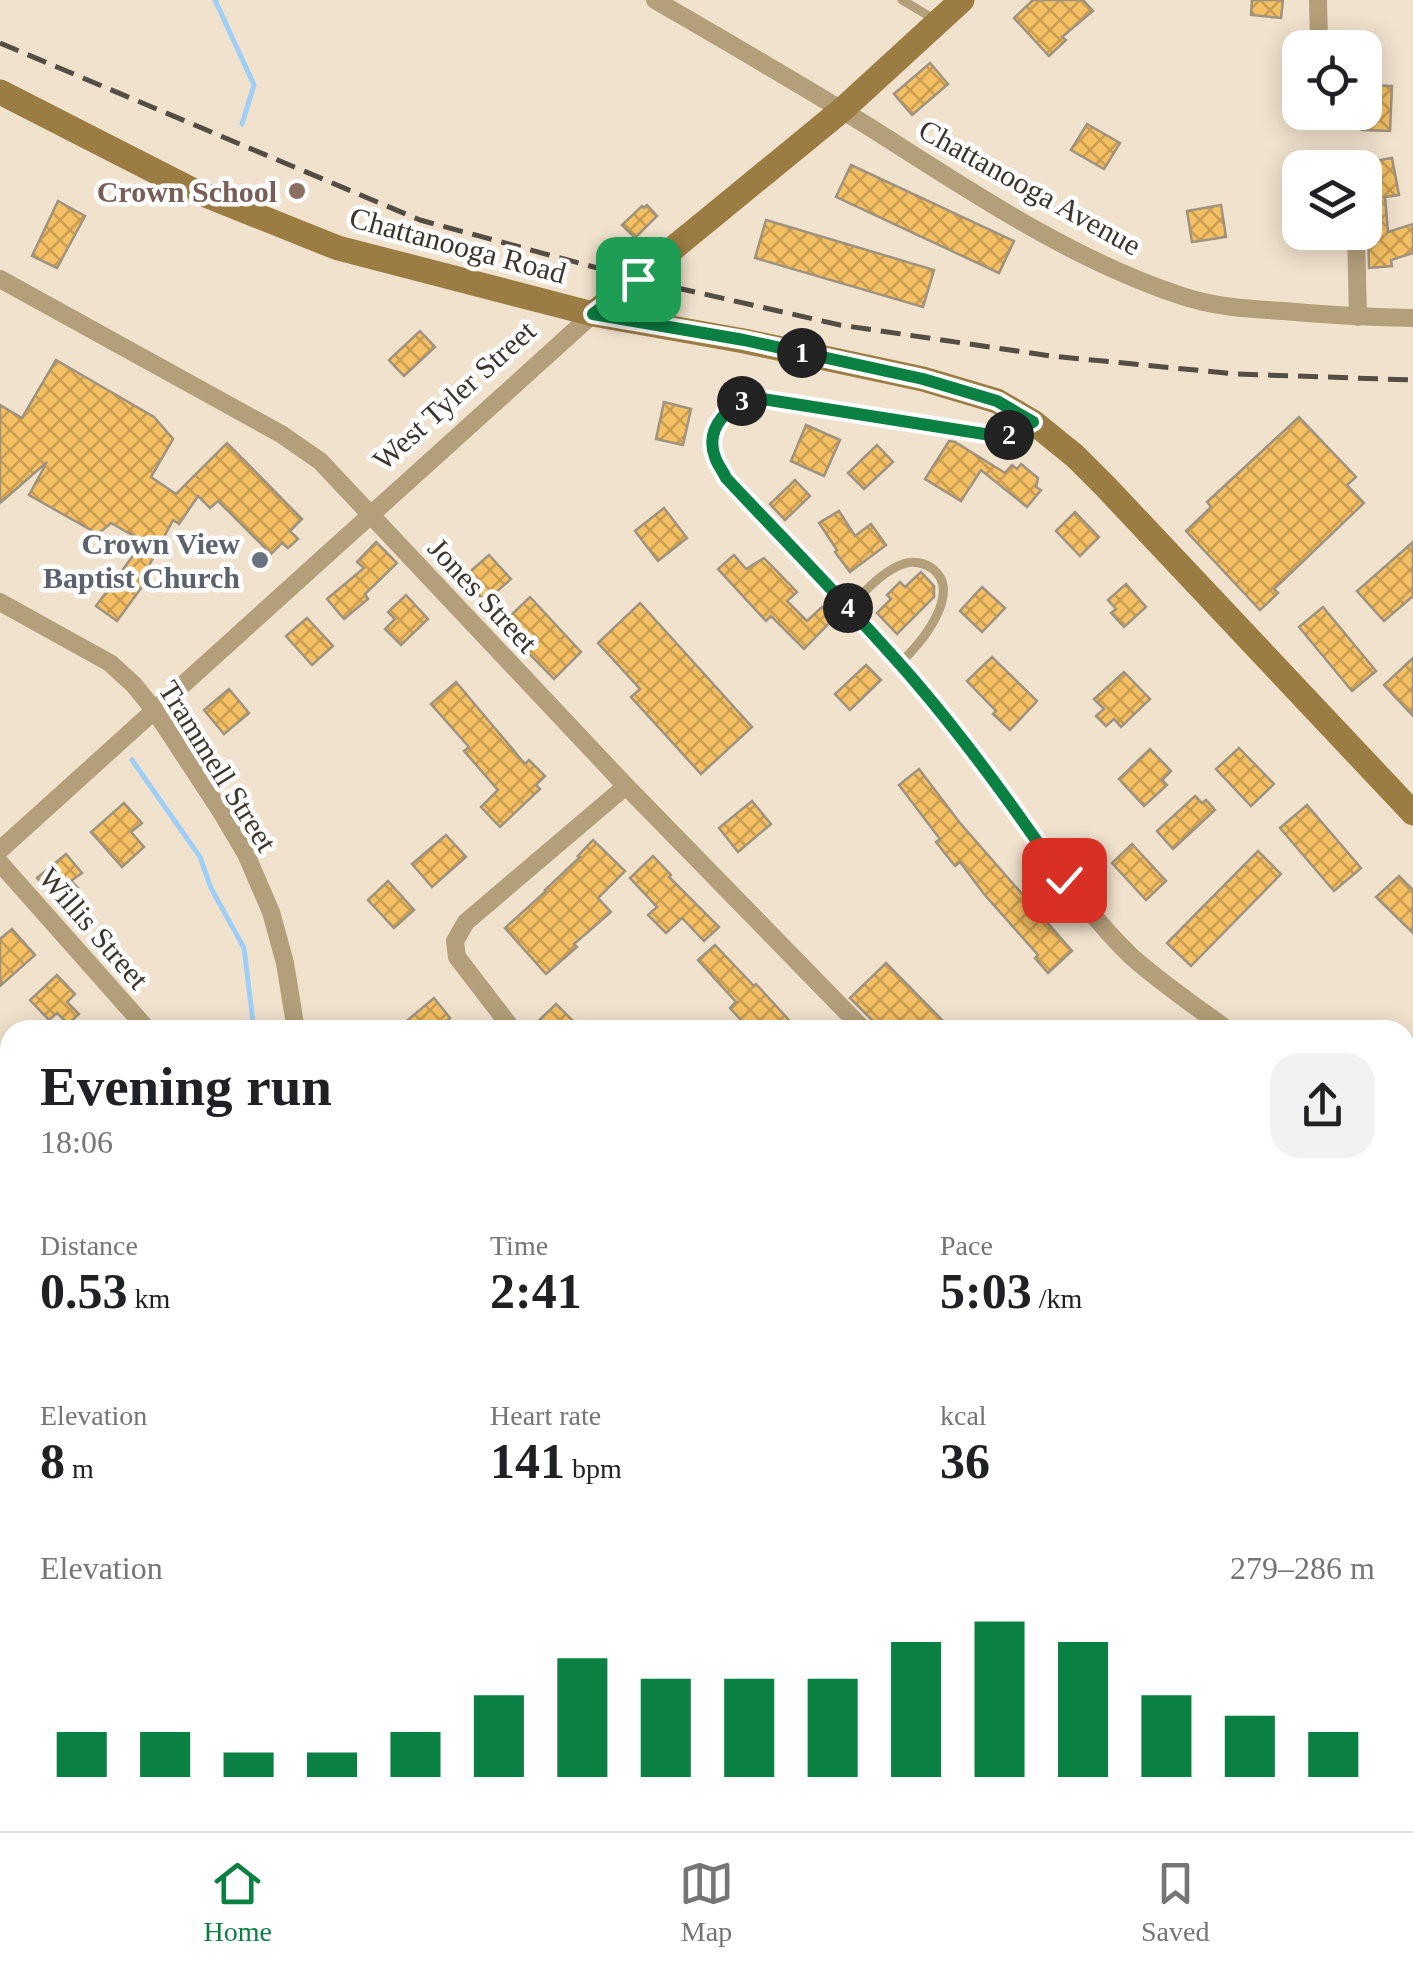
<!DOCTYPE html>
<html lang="en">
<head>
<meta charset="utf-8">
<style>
	:root { --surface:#fff; --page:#f2f2f2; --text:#202124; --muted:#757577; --line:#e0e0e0; --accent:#0b8043 }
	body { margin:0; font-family:"Times New Roman",serif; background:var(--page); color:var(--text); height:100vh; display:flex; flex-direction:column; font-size:38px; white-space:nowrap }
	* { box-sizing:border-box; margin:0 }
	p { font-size:32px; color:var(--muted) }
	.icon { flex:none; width:55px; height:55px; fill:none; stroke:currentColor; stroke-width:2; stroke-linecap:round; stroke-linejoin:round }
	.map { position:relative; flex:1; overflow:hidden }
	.drawer { position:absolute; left:0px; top:1020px; width:1415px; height:812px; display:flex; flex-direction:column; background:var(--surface); border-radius:30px 30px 0 0; box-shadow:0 5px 25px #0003 }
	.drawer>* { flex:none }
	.tools { position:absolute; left:1282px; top:30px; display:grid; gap:20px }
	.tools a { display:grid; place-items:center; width:100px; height:100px; border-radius:20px; background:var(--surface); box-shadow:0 5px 25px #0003; font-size:50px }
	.pin { position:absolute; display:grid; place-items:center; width:85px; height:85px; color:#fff; margin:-42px; border-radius:20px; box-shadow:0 5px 15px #0006 }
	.km { position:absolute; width:50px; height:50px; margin:-25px; border-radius:50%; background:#222; color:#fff; font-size:28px; line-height:50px; text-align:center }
	.round { display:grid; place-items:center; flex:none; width:105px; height:105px; border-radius:30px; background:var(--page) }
	.headline { display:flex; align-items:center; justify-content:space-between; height:170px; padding:0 40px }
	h1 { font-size:55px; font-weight:700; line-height:75px }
	.stats { display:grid; grid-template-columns:repeat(3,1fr); gap:15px; height:170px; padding:10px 40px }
	.stats div { display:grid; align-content:center }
	.stats b { font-size:50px; font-weight:700 }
	.stats small { font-size:28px; font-weight:400 }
	.stats p { font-size:28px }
	.chart { height:280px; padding:20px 40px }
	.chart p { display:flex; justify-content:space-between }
	.chart svg { width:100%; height:180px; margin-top:10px; stroke:var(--accent); stroke-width:6 }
	.dock { display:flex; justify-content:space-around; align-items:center; height:140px; border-top:2px solid var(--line); background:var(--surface); font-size:28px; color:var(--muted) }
	.dock a { display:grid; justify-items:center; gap:5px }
	.dock .selected { color:var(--accent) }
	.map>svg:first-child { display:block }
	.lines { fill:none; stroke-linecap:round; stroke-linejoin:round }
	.stream { stroke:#9fcff7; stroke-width:5 }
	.building { fill:url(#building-cross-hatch); stroke:#9f937f; stroke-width:2.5 }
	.lane { stroke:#b39f79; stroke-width:9 }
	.street { stroke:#b39f79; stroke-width:18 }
	.secondary { stroke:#9b7c42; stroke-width:25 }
	.rail { stroke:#544d43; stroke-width:5; stroke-dasharray:20 10; stroke-linecap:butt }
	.route-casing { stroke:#fff; stroke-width:20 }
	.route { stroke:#0b8043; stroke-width:12 }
	.education-dot { fill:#8d6e63; stroke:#fff; stroke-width:4 }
	.worship-dot { fill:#6b7280; stroke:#fff; stroke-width:4 }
	.labels { text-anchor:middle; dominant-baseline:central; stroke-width:9; stroke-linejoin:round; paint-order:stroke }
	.street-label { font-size:30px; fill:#3b352d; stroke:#fff }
	.education-label { font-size:30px; font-weight:bold; fill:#785e54; stroke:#fff; text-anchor:end }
	.worship-label { font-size:30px; font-weight:bold; fill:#5b616d; stroke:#fff; text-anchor:end }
</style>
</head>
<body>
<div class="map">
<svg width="1413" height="1831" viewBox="0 0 1413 1831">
	<defs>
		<pattern id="building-cross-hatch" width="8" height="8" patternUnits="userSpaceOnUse" patternTransform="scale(2.5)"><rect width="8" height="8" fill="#f5c063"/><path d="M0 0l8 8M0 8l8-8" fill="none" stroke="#c89d52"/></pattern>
	</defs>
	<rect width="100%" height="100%" fill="#f1e2cd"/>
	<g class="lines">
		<g class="stream">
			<polyline points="215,0 254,85 242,124"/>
			<polyline points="132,760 200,857 211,888 244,948 254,1030"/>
		</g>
	</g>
	<g class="building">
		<polygon points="1033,0 1083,0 1093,11 1062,37 1066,40 1049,56 1014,18"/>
		<polygon points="1252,0 1283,0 1281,18 1251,15"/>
		<polygon points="930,63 948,84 912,115 894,94"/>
		<polygon points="1365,85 1392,86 1390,131 1362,130 1363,112 1365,112"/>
		<polygon points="1087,124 1120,143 1104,169 1071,150"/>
		<polygon points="1392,158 1399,195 1385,197 1388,232 1413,224 1413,253 1391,260 1392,266 1369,268 1368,232 1365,224 1365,215 1373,215 1363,163"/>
		<polygon points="851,165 1014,241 999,273 836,197"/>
		<polygon points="58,201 85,216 57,268 32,256"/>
		<polygon points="647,205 657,216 635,238 622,225 642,206 644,208"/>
		<polygon points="1221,205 1226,237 1192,242 1187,211"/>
		<polygon points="766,220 934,270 923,307 755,258"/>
		<polygon points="420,331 435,347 404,376 389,360"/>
		<polygon points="56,360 154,417 173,439 151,477 176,494 227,443 302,519 290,531 298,539 288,548 282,543 271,554 218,501 210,508 198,496 179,524 173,520 143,577 147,580 117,621 96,606 135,553 132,551 139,539 111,523 98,534 29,495 47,462 0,503 0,405 22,418"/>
		<polygon points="664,402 691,409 683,445 656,439"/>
		<polygon points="1299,417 1356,477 1347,485 1364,503 1274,589 1278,593 1260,610 1186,531 1211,507 1207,502"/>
		<polygon points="806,425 840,440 824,476 791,461"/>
		<polygon points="949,441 955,442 1005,473 1012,465 1017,469 1021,464 1038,478 1036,487 1041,490 1027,507 981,470 961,501 925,479"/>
		<polygon points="877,445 893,462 864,489 848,473"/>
		<polygon points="795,480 810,496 785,520 770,504"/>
		<polygon points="664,508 687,538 658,561 635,531"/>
		<polygon points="839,511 855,536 871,524 886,545 850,572 835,552 837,550 819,523"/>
		<polygon points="1075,512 1099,537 1080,556 1056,531"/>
		<polygon points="376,542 397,563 365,594 368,599 344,619 327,599 364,568 357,562"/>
		<polygon points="1413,542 1413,596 1384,621 1357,591"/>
		<polygon points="489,555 511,579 485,602 464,577"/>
		<polygon points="734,555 746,569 764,558 797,592 787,601 807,621 822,607 834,618 804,649 771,616 766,621 718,569"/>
		<polygon points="921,572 934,586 934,597 897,634 877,613 891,599 887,595 900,582 905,587"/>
		<polygon points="1126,584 1146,607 1124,627 1111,613 1116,609 1108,600"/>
		<polygon points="982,587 1005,608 982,632 960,611"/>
		<polygon points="406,595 428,619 401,645 385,629 395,619 388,612"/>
		<polygon points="530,597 581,652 554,679 501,625"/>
		<polygon points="640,603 752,727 701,774 631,697 640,689 598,643"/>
		<polygon points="1323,607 1376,671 1352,691 1299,627"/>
		<polygon points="307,618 333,646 312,665 286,636"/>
		<polygon points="992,657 1037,701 1010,730 993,714 996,711 967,681"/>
		<polygon points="1413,658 1413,716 1384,685"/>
		<polygon points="866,665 881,680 850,710 835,694"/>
		<polygon points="1124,672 1150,699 1121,727 1114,719 1106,726 1096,716 1104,709 1094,699"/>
		<polygon points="456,682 525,764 529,760 545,776 536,785 540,789 500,827 481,807 498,790 464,751 469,747 431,704"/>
		<polygon points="229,689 249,713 224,734 204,710"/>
		<polygon points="1239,748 1274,784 1251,806 1216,769"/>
		<polygon points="1150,749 1171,771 1162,780 1167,785 1144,806 1119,779"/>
		<polygon points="919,769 960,823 1072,951 1048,973 1035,958 1038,955 984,894 960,862 955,866 936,842 940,839 899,785"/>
		<polygon points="1195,796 1202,803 1206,800 1215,810 1173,849 1157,831"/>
		<polygon points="752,801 771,824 738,852 719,828"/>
		<polygon points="124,803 142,823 131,832 144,847 122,867 91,832"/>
		<polygon points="1307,805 1361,868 1334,891 1280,828"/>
		<polygon points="446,835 466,857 432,887 412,864"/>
		<polygon points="593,840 625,871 598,898 611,912 574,944 577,947 546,974 505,928 546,891 545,890 580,857 578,856"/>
		<polygon points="1132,844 1166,881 1146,900 1112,863"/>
		<polygon points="1258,851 1281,874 1191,966 1167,943"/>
		<polygon points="66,854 82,873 71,881 78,888 59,904 37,878"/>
		<polygon points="653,856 671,875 669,877 719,927 704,941 682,918 666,933 648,915 657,907 630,878"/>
		<polygon points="1399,876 1413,890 1413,933 1376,897"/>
		<polygon points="388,881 414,910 394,928 368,900"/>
		<polygon points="12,929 35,955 0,986 0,939"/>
		<polygon points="715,945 754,986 756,984 798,1030 750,1030 730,1008 736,1002 698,960"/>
		<polygon points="886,963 952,1030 882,1030 850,998"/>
		<polygon points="57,975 75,994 67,1002 79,1014 68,1024 57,1013 49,1020 30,1000"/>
		<polygon points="434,998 450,1018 436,1030 396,1030"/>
		<polygon points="556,1004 575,1023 568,1030 529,1030"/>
	</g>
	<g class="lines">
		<g class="lane">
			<polyline points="902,0 934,19"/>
			<path d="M848,608c16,-15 34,-37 55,-44 10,-4 22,-1 30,5 30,24 -13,76 -32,93"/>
			<polyline points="1405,1232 1413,1224"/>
			<polyline points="1405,1352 1413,1361"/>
			<polyline points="1405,1385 1413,1377"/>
			<polyline points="1405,1443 1413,1435"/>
			<polyline points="1405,1478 1413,1487"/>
			<polyline points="1405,1582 1413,1575"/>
			<polyline points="613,1822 613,1831"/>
			<polyline points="1281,1822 1283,1831"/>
			<polyline points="1377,1822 1380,1831"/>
			<polyline points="661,1831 670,1822"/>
		</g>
		<g class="street">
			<path d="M655,0c72,42 145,84 216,128 98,62 197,130 308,167 34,12 69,14 105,16 43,4 86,6 129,7"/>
			<polyline points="1318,0 1319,41"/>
			<polyline points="1356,232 1358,317"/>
			<polyline points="0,279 281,434 320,461 626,786 864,1030"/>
			<path d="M1033,422l-25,13 -11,1 -241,-38c-26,5 -52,29 -41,59 2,7 8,14 12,21 71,76 146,150 211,231 27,34 53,69 79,104 37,49 69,100 114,143 30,27 64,50 97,74"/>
			<polyline points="0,602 110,663 134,685 155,711 220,810 246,854 271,912 285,963 296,1030"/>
			<polyline points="0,850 593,314"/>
			<polyline points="0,863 148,1030"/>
			<polyline points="513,1030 457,957 455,941 466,922 626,786"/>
			<polyline points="0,1134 10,1152"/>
			<polyline points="1405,1146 1413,1139"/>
			<polyline points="0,1337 10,1328"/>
			<polyline points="0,1482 10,1495"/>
			<polyline points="1405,1592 1413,1600"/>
			<polyline points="0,1621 10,1612"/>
			<polyline points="399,1822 401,1831"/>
			<polyline points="71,1831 91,1822"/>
		</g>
		<g class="secondary">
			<polyline points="0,92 188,188 338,248 593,314 744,341 923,379 997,401 1033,422 1075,456 1106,487 1413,813"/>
			<polyline points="593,314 842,110 962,0"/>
			<polyline points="1405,1743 1413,1740"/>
			<polyline points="1076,1831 1117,1822"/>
		</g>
		<polyline class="rail" points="0,43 420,220 638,279 840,325 1051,356 1236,374 1413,380"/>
	</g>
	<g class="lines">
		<g class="route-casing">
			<path id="route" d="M638,279l-45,35 151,26 179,39 74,22 36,21 -25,13 -11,1 -241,-38c-26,5 -52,29 -41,59 2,7 8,14 11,21 63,67 127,132 187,201 55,64 104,133 151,201"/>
		</g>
		<use href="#route" class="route"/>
	</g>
	<circle class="education-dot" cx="297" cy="191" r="10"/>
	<circle class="worship-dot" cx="260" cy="560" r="10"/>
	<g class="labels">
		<g class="street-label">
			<text transform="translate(1030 187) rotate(29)">Chattanooga Avenue</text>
			<text transform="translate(458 245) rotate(15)">Chattanooga Road</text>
			<text transform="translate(454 395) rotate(-42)">West Tyler Street</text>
			<text transform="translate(483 595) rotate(47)">Jones Street</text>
			<text transform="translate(218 766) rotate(58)">Trammell Street</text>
			<text transform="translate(94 928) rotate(49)">Willis Street</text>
		</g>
		<g class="education-label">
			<text x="277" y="191">Crown School</text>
		</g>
		<g class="worship-label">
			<text x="240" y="543">Crown View<tspan x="240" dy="34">Baptist Church</tspan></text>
		</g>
	</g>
</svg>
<div class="tools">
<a><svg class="icon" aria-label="locate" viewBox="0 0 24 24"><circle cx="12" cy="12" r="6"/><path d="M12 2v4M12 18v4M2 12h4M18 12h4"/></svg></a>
<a><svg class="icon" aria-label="layers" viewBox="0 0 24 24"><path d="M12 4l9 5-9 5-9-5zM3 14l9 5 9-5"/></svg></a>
</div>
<div class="pin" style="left:638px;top:279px;background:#1e9e55"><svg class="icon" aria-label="arrive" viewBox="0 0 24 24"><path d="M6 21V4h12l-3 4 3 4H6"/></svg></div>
<div class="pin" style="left:1064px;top:880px;background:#d93025"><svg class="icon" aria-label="check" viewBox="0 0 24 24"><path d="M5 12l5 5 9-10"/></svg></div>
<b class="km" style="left:802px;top:353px">1</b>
<b class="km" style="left:1009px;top:435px">2</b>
<b class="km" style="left:742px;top:401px">3</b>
<b class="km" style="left:848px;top:608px">4</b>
<section class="drawer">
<div class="headline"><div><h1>Evening run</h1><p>18:06</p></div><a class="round"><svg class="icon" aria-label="share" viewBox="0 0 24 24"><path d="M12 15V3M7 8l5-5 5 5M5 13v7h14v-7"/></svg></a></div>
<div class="stats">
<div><p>Distance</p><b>0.53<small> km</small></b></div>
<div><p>Time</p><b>2:41</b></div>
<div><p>Pace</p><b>5:03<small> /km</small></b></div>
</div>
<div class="stats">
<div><p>Elevation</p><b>8<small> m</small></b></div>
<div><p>Heart rate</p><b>141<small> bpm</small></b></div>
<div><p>kcal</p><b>36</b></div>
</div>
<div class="chart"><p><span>Elevation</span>279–286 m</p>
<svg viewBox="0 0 160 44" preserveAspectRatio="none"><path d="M5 44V33M15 44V33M25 44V38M35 44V38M45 44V33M55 44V24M65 44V15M75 44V20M85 44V20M95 44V20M105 44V11M115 44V6M125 44V11M135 44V24M145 44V29M155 44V33"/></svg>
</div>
</section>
</div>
<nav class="dock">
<a class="selected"><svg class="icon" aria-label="home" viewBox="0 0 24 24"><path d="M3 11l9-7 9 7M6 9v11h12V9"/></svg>Home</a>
<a><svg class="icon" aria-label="map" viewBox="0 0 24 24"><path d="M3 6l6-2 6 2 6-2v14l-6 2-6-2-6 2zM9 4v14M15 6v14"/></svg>Map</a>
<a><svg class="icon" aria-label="saved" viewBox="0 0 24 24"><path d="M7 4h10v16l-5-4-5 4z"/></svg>Saved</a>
</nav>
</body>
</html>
